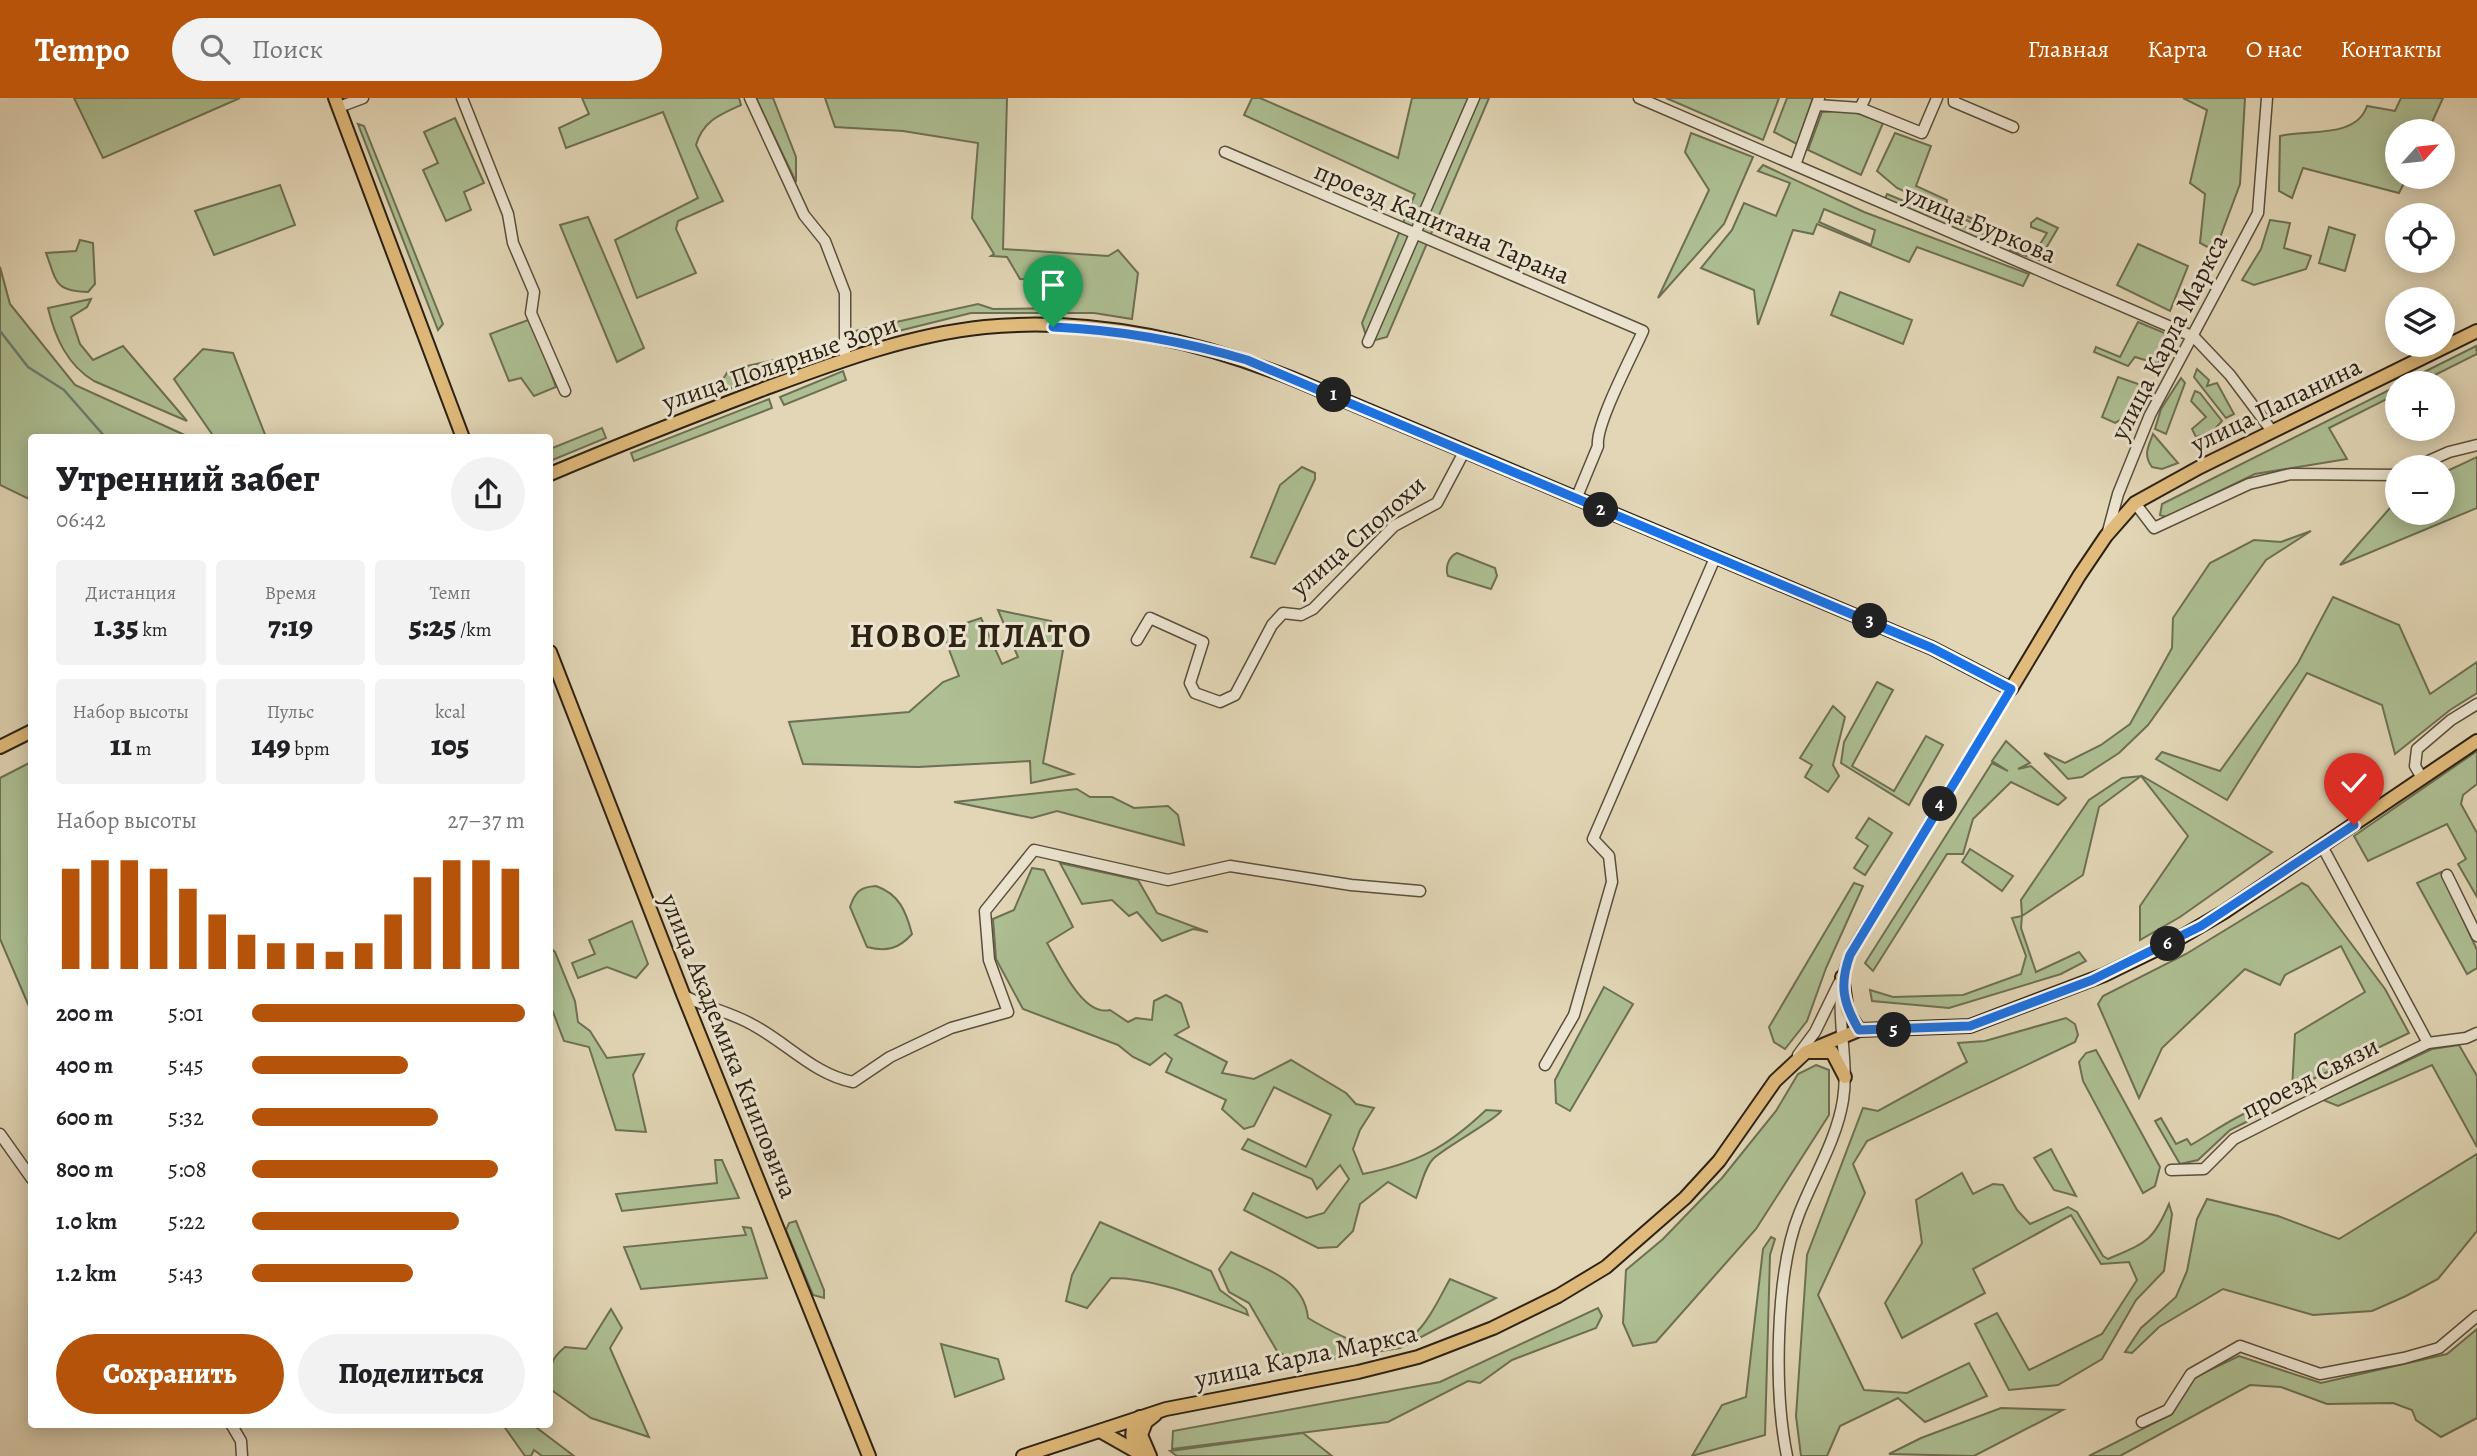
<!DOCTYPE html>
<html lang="ru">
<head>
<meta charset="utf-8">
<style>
	:root { --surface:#fff; --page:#f2f2f2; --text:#202124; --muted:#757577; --accent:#b45309 }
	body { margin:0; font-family:Alegreya,serif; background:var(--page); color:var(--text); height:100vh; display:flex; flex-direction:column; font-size:26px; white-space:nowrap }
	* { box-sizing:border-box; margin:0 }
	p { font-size:23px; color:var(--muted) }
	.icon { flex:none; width:38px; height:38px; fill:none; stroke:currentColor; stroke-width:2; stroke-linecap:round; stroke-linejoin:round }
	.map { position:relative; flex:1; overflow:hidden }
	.side { position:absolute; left:28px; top:336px; width:525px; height:994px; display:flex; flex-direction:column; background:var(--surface); border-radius:7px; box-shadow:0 4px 18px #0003 }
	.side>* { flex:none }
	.needle { width:46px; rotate:63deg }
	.fabs { position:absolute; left:2385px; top:21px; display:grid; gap:14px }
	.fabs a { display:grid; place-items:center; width:70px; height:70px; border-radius:50%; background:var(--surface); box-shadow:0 4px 18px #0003; font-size:35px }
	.pin { position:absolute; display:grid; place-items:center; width:60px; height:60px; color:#fff; margin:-72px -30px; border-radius:50% 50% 50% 0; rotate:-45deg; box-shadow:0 0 7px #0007 }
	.pin .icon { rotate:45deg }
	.km { position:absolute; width:35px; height:35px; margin:-18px; border-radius:50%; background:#222; color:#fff; font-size:19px; line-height:35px; text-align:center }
	.round { display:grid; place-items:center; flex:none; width:74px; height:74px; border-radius:37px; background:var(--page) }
	.overview { display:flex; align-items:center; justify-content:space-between; height:119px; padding:0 28px }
	h1 { font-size:38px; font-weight:800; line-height:52px }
	.figures { display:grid; grid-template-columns:repeat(3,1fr); gap:10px; height:119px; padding:7px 28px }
	.figures div { display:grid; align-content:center; border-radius:7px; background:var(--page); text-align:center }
	.figures b { font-size:30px; font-weight:800 }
	.figures small { font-size:19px; font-weight:400 }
	.figures p { font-size:19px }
	.chart { height:196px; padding:14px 28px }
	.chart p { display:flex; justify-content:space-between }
	.chart svg { width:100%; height:126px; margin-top:7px; stroke:var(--accent); stroke-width:6 }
	.primary-button { display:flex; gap:14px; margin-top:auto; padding:14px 28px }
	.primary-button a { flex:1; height:80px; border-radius:42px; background:var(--accent); color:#fff; font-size:28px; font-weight:800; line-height:80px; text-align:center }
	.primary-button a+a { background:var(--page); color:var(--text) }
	ul { padding:0 28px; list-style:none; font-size:23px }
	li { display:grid; grid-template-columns:112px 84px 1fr; align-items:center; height:52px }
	li i { height:18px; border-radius:9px; background:var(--accent) }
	header { display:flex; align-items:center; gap:42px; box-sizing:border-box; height:98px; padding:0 35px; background:var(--accent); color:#fff }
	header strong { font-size:33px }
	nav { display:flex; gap:38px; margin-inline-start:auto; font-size:24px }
	.search { width:490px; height:63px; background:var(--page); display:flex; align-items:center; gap:18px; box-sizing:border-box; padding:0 24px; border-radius:38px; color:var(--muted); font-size:26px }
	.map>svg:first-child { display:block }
	.green { fill:#adbf93; stroke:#6d7054; stroke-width:2; fill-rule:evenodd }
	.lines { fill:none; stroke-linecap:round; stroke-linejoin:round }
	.stream { stroke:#6b7c74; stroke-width:2.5 }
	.minor-casing { stroke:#5a4f3c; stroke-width:13 }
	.major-casing { stroke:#2d2214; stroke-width:16 }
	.minor { stroke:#ece4d0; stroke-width:10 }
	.major { stroke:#e1bb7b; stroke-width:12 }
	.route-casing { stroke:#fff; stroke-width:14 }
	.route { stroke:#1a73e8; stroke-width:9 }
	.labels { text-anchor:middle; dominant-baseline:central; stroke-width:6; stroke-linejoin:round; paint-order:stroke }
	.street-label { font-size:26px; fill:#2d2214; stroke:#ece4d0 }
	.district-label { font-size:33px; font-weight:bold; letter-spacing:2px; fill:#2d2214; stroke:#ece4d0 }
</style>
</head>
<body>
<header>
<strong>Tempo</strong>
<div class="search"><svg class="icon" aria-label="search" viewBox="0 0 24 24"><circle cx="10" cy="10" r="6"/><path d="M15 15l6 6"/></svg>Поиск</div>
<nav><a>Главная</a><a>Карта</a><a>О нас</a><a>Контакты</a></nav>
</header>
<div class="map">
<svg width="2477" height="1358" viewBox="0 0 2477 1358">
	<rect width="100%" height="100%" fill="#e2d6b6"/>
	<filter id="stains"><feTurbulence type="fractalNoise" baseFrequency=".00286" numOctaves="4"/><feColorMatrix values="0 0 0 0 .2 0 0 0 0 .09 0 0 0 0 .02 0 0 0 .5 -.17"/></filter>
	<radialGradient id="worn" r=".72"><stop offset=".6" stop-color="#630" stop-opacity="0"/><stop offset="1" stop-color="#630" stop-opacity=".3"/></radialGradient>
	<g class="green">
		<polygon points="74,0 240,0 103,60"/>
		<path d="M582,0h157l2,7c-22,10 -38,16 -45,40l27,56 -45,20 -2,8 20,44 -59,25 -22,-58 83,-42 -35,-86 -97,36 -7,-20 30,-14z"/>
		<polygon points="756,0 773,0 796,59 796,84"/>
		<polygon points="825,0 1007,0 1003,151 1108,158 1118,152 1138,175 1132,221 1094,215 971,215 858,243 855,233 978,206 993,211 1060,210 1050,182 1020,181 1007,159 991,158 994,156 972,120 978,45 903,33 835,29"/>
		<polygon points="1252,0 1260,0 1398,60 1412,0 1489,0 1387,239 1368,244 1362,225 1415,96 1244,17"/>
		<polygon points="1666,0 1779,0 1763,42"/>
		<polygon points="1787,0 1813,0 1797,46 1774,34"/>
		<polygon points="2183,0 2245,0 2240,86 2215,153 2200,145 2205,96 2190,85 2207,12"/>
		<path d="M2401,0h42l-15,33h-30v46h9l-8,16 -96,-25 -11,30 -13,-7 1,-55c27,-7 76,3 87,-30l28,5z"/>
		<polygon points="1849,12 1883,25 1861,77 1808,52 1822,14"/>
		<polygon points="455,20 484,85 464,94 471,112 446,123 423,72 438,65 424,34"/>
		<polygon points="358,26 364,28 443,226 438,232"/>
		<polygon points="1691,35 1753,59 1724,126 1658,200 1709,92 1685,54"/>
		<polygon points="1895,35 1931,48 1916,88 1947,102 1946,109 1980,124 1981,129 1897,90 1877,73"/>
		<path d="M1763,67l101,47 165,62 -6,12 -106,-39 -8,15 -92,-38 -4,10 -20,-4 -35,95 -4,-35 -53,-22 31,-38 12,-27 32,13 14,-33 -32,-12zM1824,111l51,21 -4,15 -52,-23z"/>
		<polygon points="280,87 295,127 214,157 195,113"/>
		<polygon points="1887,96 1984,136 1982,142 1885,101"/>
		<polygon points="588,119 644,250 617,264 560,127"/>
		<polygon points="2037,120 2058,130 2039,162 2010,153 2011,145 2037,151 2047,135 2031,129 2031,125"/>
		<polygon points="2270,122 2290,125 2284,150 2311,158 2306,171 2254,187 2242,182 2261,151"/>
		<polygon points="2329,129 2355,137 2345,173 2319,165"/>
		<path d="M80,142l13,3 2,41 -7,8c-34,-1 -31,-10 -42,-39l30,-2z"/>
		<polygon points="2138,146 2188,168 2170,213 2117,187"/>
		<polygon points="0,169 10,206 75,287 189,339 32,340 31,402 0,387"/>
		<polygon points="1840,194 1912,222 1903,246 1831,217"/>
		<path d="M91,201l-4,8 -16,10 9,27 13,16 30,-14 64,75 -93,-40c-27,-16 -39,-44 -46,-73z"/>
		<polygon points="531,221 556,289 534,298 521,280 509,283 490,236"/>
		<polygon points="2138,224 2172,238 2158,266 2135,259 2128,268 2094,254 2096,249 2120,259"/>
		<polygon points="833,243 836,250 727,292 719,287 729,272 788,259"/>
		<polygon points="2476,248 2477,256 2419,285 2402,285"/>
		<polygon points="203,251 233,255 266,339 214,339 174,281"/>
		<polygon points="2197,271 2209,282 2207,288 2217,285 2234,316 2226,320 2194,279"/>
		<polygon points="843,273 846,282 784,307 780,299"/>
		<polygon points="2118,279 2144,288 2126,319 2115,325 2102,319"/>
		<polygon points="2181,280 2185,285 2166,336 2155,331 2161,311"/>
		<polygon points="2397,288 2397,296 2329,330 2347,361 2255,376 2166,419 2160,417 2162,406"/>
		<polygon points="2195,293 2200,295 2222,323 2213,333 2196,339 2192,331 2206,319 2191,303"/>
		<polygon points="769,301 772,310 634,363 631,355"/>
		<polygon points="602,330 606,340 550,363 550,351"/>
		<path d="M2153,336l25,29 -16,6 -10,-2c-9,-12 -4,-20 1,-33z"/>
		<polygon points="2477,359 2477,410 2340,467 2397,402 2398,415 2443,415 2443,375"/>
		<polygon points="1302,369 1315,375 1315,381 1275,466 1251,459 1280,387"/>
		<polygon points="2311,433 2266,462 2148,627 2119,655 2082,679 2068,681 2044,655 2065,665 2101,647 2130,626 2172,550 2173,520 2210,465 2254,442 2281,444"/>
		<path d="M1457,455l38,15 2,8 -6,13 -43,-13c-3,-8 0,-19 9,-23z"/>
		<polygon points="2333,499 2399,527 2430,596 2477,564 2477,595 2450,612 2395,656 2382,607 2307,575 2227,702 2156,661 2162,654 2220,673 2298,565"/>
		<polygon points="998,512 1051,523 1056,544 1063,552 1043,665 1073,676 1031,685 1030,663 918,669 803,666 789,624 909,614 943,584 959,578 942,533 981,520 1002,566 1018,559"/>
		<polygon points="1877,584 1893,592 1852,668 1894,693 1926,638 1943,647 1909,707 1841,665 1844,644"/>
		<polygon points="1833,608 1845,619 1833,667 1839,678 1828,694 1805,679 1812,667 1800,660"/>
		<polygon points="2006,643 2030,665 2018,671 2031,668 2066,700 2058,707 2011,684 1973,721 1963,756 1947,756 1873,873 1865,865 1992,665 2008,673 1992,663"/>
		<polygon points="2477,653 2477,686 2463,697 2461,706 2477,735 2477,799 2458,766 2466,761 2447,726 2368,763 2354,738"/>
		<polygon points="31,664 31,913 0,841 0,680"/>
		<polygon points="2141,678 2099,709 2083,777 2022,818 2021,830 2036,874 2079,854 2086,863 2061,876 1949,910 1872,903 1870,892 1893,899 1963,897 2021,876 2026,858 2012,820 2022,818 2021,802 2089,702 2122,680 2142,678 2272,754 2180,819 2140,842 2140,808 2188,738"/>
		<polygon points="1077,691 1090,699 1112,699 1134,710 1168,708 1178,717 1184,747 1057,713 1032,720 954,704"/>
		<polygon points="1869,720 1892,735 1865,777 1854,770 1868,748 1856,740"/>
		<polygon points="1970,751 2013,778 2002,793 1962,764"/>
		<polygon points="1060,765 1138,782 1157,815 1208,834 1193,831 1162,843 1137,814 1129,818 1112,802 1082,806"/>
		<path d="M1032,770l12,2 29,57 -26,16c12,20 36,74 63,67l18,12 8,-4 16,2 2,-19 12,-6 15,8 8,24 -14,8 52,27 -5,11 32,6 37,-19 55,33 10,11 18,4 -14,22 -7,19 10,25c54,-11 83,-26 123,-64l15,1c-4,8 -54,35 -67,47 -9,8 -13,28 -18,40l-28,-16 -28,22 -7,27 -16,16 -19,1 -74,-38 9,-17 54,25 17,-5 25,-34 -9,-14 -23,24 -5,-10 -70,-30 6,-10 58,28 25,-52 -57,-28 -20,39 -10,3 -22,-20 4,-9 -60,-28 6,-13 -7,-6 -15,12 -17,-8 -15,-12 -95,-36 -27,-50 -3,-40 21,-9z"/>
		<polygon points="2441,774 2477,852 2477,870 2467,876 2417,785"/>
		<polygon points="1854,785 1863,788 1826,870 1807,923 1785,951 1774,944 1769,929"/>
		<polygon points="2302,785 2308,788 2385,891 2409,935 2292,991 2295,936 2365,894 2341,848 2285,877 2280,887 2245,871 2162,950 2139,1000 2098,906 2103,898 2186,856"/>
		<path d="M876,788c23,8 30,25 36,48 -13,15 -26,18 -45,13l-17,-40c5,-15 10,-20 26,-21z"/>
		<polygon points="632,823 648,866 636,880 607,869 578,880 572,865 595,856 589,842"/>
		<polygon points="550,849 555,854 575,903 578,924 590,933 607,960 644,956 633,977 646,1034 616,1032 589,949 564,943 550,906"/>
		<polygon points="1604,889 1633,906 1570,1013 1556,1005 1555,982"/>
		<polygon points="2066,920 2075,926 2078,937 2075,944 1867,1043 1853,1066 1865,1095 1818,1197 1864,1292 1907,1295 1969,1265 1987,1298 1925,1324 1898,1300 1840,1328 1827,1358 1801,1358 1796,1318 1807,1157 1863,1010 1878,1013 1967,964 1958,945 1985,943"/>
		<polygon points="2459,947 2477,978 2477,1049 2432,967 2338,1008 2323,1002 2432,951"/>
		<polygon points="2096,952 2160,1069 2155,1088 2143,1095 2083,983 2079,964 2086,955"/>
		<polygon points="1816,967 1829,972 1829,1017 1756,1131 1656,1244 1633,1248 1623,1225 1626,1172 1663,1141 1722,1080 1776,1013 1798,976"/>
		<path d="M2255,1011l7,5 -32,16 -32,30 -18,4 -25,-43 6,-3 15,26 11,-5 4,6c21,-12 42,-28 64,-36z"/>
		<polygon points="2051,1051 2076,1098 2054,1092 2034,1060"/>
		<polygon points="2477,1056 2477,1133 2438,1181 2406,1198 2372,1213 2313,1217 2223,1191 2159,1229 2132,1255 2125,1254 2141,1230 2176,1199 2187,1173 2197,1121 2207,1101 2278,1118 2339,1141"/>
		<polygon points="715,1062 722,1062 739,1100 622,1113 616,1096 717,1085"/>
		<path d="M1962,1075l11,21 20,-10 10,1 14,25 13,14 38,-17 9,5 26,44 5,3c37,-16 45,-17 61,-55l3,10 -8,57 -28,29 -34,59 -44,26 -49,5 -34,-66 22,-11 32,57 73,-36 35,-54 -8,-18 -28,2 -30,-49 -98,54 12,24 -83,45 -17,-35 37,-60 -6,-43z"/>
		<polygon points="796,1123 824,1192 824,1200 813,1197 786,1132 789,1125"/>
		<path d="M1100,1124l111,49 9,19 26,19 2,6c-43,-16 -91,-37 -137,-37l-24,30 -21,-7 6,-26z"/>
		<polygon points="743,1129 751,1130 767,1180 641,1191 624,1149 746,1137"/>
		<polygon points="1771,1139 1775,1141 1770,1157 1765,1337 1692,1358 1722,1307 1746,1299 1763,1151"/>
		<path d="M1231,1154c33,17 73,26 77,66 32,19 72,42 106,16 13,-9 28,-41 36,-55l46,19 -96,50 -100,16 -23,-13 -28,-48 -20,-11 -10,-23z"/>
		<polygon points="1598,1210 1602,1218 1596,1230 1512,1262 1480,1285 1468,1283 1388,1324 1172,1351 1173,1333 1440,1284"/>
		<path d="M611,1211l11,19 -12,20 39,89 -58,-19 -41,-29c-1,-20 -1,-29 15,-42l21,2z"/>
		<polygon points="2477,1231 2477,1320 2441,1339 2416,1322 2412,1312 2393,1305 2327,1306 2281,1289 2250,1287 2120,1358 2089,1358 2172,1316 2195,1279 2239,1258 2321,1285 2447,1256"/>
		<polygon points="941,1246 998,1261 1004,1281 955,1299"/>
		<polygon points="2001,1310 2063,1312 1974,1358 1889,1356 1921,1340"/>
		<polygon points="503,1327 533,1327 574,1358 542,1358 534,1352 531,1358 525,1358"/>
		<polygon points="1303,1335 1332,1358 1177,1358 1170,1353"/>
	</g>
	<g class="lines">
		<polyline class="stream" points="0,233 28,269 64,292 106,340"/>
		<g class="minor-casing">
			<g id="minor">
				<polyline points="462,0 508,116 513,145 534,194 531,215 565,293"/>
				<polyline points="750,0 804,117 825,143 845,195 845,262"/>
				<polyline points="1639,0 2194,239 2230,277 2272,333"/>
				<polyline points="1954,0 1954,4 2013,29"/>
				<polyline points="1817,7 1860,10 1922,35 1937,0"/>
				<polyline points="339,9 363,0"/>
				<polyline points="1860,10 1865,0"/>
				<path d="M1225,54l418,179c-10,23 -48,94 -45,115l-22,53"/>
				<polyline points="1795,67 1819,0"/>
				<polyline points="1368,244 1474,0"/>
				<polyline points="2415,369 2449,354 2477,347"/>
				<polyline points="2135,405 2154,430 2249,386 2291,376 2398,377"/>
				<polyline points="2107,437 2118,396 2150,317 2258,115 2267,0"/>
				<polyline points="1137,542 1150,520 1203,544 1190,585 1195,595 1220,604 1235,597 1272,527 1283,515 1301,517 1313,511 1394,428 1437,405 1464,354"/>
				<polyline points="2422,680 2415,668 2417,651 2451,622 2477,606"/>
				<polyline points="2322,748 2428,945"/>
				<polyline points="2447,777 2477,838"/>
				<path d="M683,897c23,13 48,17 70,30 34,18 62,50 100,57l37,-25 61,-29 57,-16 -19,-52 -4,-49 49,-61 134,30 62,-14 121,19 69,6"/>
				<polyline points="1798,957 1815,934 1839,885"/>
				<polyline points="1545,967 1574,917 1612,784 1609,758 1593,741 1715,460"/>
				<polyline points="0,1036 32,1081"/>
				<polyline points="2171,1072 2204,1071 2234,1041 2297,1009 2428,945 2466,940 2477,935"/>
				<polyline points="2142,1324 2168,1312 2191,1276 2240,1248 2320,1276 2404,1260 2439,1250 2477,1218"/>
				<polyline points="231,1326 241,1343 242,1358"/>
				<path d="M1787,1358c-13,-63 -12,-182 12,-242 14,-36 38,-75 44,-114 8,-51 -16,-102 10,-151l158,-260"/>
			</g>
		</g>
		<g class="major-casing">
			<g id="major">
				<polyline points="335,0 463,340"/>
				<path d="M550,376c69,-29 140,-57 211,-84 73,-27 146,-55 224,-63 104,-10 210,13 306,51l641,270 79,41 68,-113 27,-40 29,-33 65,-36 277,-136"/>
				<polyline points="550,554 683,896 869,1358"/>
				<polyline points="0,649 32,633"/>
				<polyline points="1842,879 1847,913 1859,932"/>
				<polyline points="1810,954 1832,954 1845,979"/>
				<path d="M1140,1319c-11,11 -10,26 1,36"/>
				<polyline points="1100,1333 1144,1358"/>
				<polyline points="1023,1358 1166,1311 1358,1274 1418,1259 1493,1230 1558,1198 1606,1169 1685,1100 1719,1063 1775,983 1806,954 1859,932 1970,928 2104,877 2178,841 2224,814 2477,643"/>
				<polyline points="1150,1358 1141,1337 1146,1324 1155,1317"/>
			</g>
		</g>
		<use href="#minor" class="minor"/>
		<use href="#major" class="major"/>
	</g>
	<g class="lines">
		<g class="route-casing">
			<path id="route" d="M1053,229c67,3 130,14 194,33l685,288 79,41 -161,266c-11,30 -7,48 9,75l111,-4 122,-46 109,-54 153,-101"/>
		</g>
		<use href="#route" class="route"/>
	</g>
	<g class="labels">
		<g class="street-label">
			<text transform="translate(1442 125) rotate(23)">проезд Капитана Тарана</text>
			<text transform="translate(1980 126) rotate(23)">улица Буркова</text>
			<text transform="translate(2169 239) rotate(-63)">улица Карла Маркса</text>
			<text transform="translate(780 265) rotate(-19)">улица Полярные Зори</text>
			<text transform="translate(2276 307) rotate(-26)">улица Папанина</text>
			<text transform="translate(1358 438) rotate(-41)">улица Сполохи</text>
			<text transform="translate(729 948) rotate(68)">улица Академика Книповича</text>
			<text transform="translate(2310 980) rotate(-27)">проезд Связи</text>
			<text transform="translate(1306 1258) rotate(-12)">улица Карла Маркса</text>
		</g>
		<g class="district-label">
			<text x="971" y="537">НОВОЕ ПЛАТО</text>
		</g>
	</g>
	<rect width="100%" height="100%" filter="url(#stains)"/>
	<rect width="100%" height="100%" fill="url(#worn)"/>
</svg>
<div class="fabs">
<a><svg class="needle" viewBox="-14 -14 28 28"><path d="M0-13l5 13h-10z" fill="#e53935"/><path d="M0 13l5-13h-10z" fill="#757577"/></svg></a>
<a><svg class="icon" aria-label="locate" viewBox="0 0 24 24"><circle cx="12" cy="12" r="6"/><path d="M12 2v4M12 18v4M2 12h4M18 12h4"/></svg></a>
<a><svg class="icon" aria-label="layers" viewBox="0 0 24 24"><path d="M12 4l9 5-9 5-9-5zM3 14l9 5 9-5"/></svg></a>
<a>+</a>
<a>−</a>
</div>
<div class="pin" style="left:1053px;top:229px;background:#1e9e55"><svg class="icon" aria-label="arrive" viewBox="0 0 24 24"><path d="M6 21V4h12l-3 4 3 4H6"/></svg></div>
<div class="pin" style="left:2354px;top:727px;background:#d93025"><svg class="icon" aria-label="check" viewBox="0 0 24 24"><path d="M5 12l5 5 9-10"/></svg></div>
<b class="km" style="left:1334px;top:297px">1</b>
<b class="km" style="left:1601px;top:412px">2</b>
<b class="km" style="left:1870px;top:523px">3</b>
<b class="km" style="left:1940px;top:706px">4</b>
<b class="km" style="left:1894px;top:932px">5</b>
<b class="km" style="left:2168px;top:846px">6</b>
<section class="side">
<div class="overview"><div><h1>Утренний забег</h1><p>06:42</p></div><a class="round"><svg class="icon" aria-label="share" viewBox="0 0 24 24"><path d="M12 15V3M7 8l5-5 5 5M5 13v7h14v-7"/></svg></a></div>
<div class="figures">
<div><p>Дистанция</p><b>1.35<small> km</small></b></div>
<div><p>Время</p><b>7:19</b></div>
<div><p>Темп</p><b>5:25<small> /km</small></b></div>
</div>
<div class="figures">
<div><p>Набор высоты</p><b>11<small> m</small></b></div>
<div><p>Пульс</p><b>149<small> bpm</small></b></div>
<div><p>kcal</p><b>105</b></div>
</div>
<div class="chart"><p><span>Набор высоты</span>27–37 m</p>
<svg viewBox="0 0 160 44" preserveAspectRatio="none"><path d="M5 44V9M15 44V6M25 44V6M35 44V9M45 44V16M55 44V25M65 44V32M75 44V35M85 44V35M95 44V38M105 44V35M115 44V25M125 44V12M135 44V6M145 44V6M155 44V9"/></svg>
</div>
<ul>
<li><b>200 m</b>5:01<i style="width:100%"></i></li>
<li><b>400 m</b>5:45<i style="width:57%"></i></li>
<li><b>600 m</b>5:32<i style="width:68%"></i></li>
<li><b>800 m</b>5:08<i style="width:90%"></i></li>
<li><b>1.0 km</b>5:22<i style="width:76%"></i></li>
<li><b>1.2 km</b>5:43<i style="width:59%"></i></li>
</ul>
<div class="primary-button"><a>Сохранить</a><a>Поделиться</a></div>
</section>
</div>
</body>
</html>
